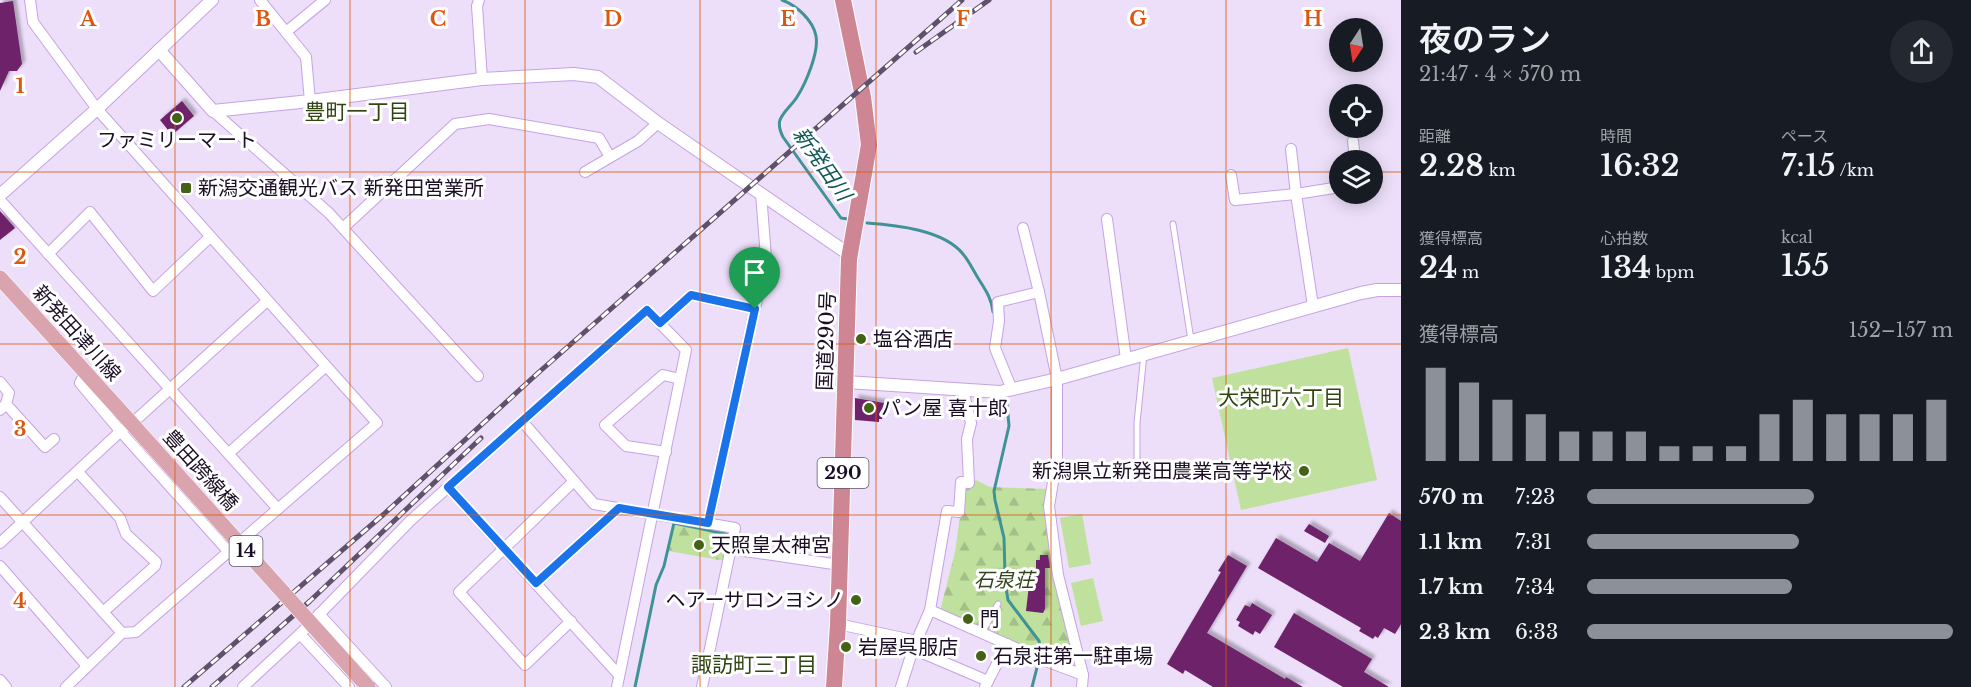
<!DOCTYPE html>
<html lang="ja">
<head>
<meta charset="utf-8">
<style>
	:root { --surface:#171b24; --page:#242831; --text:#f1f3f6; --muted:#9ea1a6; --accent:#8c9099 }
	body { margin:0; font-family:"Libre Baskerville","Noto Sans JP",serif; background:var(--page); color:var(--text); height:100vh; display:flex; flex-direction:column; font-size:22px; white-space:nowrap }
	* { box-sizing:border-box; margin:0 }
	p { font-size:20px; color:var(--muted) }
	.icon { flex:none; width:33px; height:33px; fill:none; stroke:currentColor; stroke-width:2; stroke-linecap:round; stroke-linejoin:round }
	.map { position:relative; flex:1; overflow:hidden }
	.side { display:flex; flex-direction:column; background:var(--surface); width:570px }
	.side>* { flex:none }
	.needle { width:39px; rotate:192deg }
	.buttons { position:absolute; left:1329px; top:18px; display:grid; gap:12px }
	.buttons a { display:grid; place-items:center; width:54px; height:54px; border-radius:50%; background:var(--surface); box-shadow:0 3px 15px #0003; font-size:30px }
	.pin { position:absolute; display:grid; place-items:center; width:51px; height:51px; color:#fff; margin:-62px -26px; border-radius:50% 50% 50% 0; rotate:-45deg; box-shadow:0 0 6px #0007 }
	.pin .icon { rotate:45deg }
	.round { display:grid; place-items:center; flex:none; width:63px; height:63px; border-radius:32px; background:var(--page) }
	.summary { display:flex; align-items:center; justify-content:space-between; height:102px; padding:0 18px }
	h1 { font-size:33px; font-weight:600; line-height:45px }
	.metrics { display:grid; grid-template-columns:repeat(3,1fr); gap:9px; height:102px; padding:6px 18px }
	.metrics div { display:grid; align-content:center }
	.metrics b { font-size:30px; font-weight:600 }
	.metrics small { font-size:16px; font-weight:400 }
	.metrics p { font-size:16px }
	.chart { height:168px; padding:12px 18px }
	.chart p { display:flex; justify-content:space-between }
	.chart svg { width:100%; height:108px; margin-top:6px; stroke:var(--accent); stroke-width:6 }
	ul { padding:0 18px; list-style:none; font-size:20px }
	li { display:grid; grid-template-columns:96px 72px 1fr; align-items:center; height:45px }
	li i { height:15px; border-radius:8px; background:var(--accent) }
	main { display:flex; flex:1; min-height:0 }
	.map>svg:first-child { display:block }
	.forest { fill:url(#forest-firs) }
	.green { fill:#c0e09e }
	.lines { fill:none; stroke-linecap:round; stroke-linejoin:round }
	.stream { stroke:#3f9394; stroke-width:3 }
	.building { fill:#6d226a; filter:url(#shadow) }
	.service-casing { stroke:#c6a2e3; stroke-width:7 }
	.minor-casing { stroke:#c6a2e3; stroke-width:12 }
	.tertiary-casing { stroke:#c6a2e3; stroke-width:14 }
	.primary-casing { stroke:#fff; stroke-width:16 }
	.trunk-casing { stroke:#fff; stroke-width:18 }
	.service { stroke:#fff; stroke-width:5 }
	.minor { stroke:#fff; stroke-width:10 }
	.tertiary { stroke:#fff; stroke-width:12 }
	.primary { stroke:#daa4af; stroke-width:15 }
	.trunk { stroke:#ce8694; stroke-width:16 }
	.rail-casing { stroke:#5f516a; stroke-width:5 }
	.rail { stroke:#fff; stroke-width:3; stroke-dasharray:9; stroke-linecap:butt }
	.primary-bridge-casing { stroke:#fff; stroke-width:16; stroke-linecap:butt }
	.primary-bridge { stroke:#daa4af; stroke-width:15 }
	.route-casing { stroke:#fff; stroke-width:12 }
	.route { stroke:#1a73e8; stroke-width:8 }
	.grid { fill:none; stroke:#de550d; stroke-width:1.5; stroke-opacity:0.55 }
	.poi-dot { fill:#446216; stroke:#fff; stroke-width:2 }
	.labels { text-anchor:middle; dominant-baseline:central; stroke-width:6; stroke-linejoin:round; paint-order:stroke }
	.shield { fill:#fff; stroke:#5f5666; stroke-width:1.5 }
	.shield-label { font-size:18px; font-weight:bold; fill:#1b0e25 }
	.poi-label { font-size:20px; fill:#1b0e25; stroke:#fff; text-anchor:start }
	.street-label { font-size:20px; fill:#1b0e25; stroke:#fff }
	.park-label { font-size:20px; font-style:italic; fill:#33451c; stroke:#fff }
	.neighbourhood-label { font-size:21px; fill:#304512; stroke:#fff }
	.water-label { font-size:21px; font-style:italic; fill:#0e5854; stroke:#fff }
	.grid-label { font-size:20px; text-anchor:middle; font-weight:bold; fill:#de550d; stroke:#fff; stroke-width:6; stroke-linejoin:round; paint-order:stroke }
</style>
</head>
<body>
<main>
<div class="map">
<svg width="1401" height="687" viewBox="0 0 1401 687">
	<defs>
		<pattern id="forest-firs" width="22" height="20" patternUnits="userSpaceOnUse" patternTransform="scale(1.5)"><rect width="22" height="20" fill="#c0e09e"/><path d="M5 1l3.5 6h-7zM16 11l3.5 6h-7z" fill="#a4bf88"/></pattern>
		<filter id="shadow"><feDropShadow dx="3.5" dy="-3.5" stdDeviation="1.5" flood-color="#0004"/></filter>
	</defs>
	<rect width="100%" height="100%" fill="#eddffa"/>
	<g class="forest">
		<polygon points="976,480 990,487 1049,489 1047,504 1081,673 940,611 955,552 964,487"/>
		<polygon points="673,520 730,532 725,561 668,551"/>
	</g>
	<g class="green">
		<polygon points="1348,348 1377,480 1241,510 1212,378"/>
		<polygon points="1082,514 1091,564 1069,568 1060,518"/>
		<polygon points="1093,578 1103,621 1081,626 1071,583"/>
	</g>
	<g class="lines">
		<g class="stream">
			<path d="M782,0c14,5 31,20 34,36 3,16 -10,47 -19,61 -5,8 -14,15 -17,23 -2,6 0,11 3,17l58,81 7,1"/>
			<path d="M867,223c29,2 77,7 96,31 6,7 10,16 15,24 7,11 14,21 15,34"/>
			<polyline points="1005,575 1004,538 995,500 994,491 1009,426 1006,393"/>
			<polyline points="1005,582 1008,600 1039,641 1041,652 1032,687"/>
			<polyline points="635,687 656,585 664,566 674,523 769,543"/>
		</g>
	</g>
	<g class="building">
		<polygon points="13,1 22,64 17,71 9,71 0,91 0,3"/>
		<polygon points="182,101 194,116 172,135 160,120"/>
		<polygon points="0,211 15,228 0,240"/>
		<polygon points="855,398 884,403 882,419 879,419 879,422 855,420"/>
		<polygon points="1389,513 1401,521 1401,624 1395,634 1384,628 1378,638 1375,636 1373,639 1359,631 1361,628 1258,568 1276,538 1317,562 1329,543 1360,561"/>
		<polygon points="1309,524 1329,536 1325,543 1304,531"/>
		<polygon points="1040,555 1048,555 1050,568 1045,568 1045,609 1043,613 1026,611 1029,585 990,583 990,573 1036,575 1036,560 1040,560"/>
		<polygon points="1228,555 1247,566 1207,633 1285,679 1286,677 1303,687 1213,687 1185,670 1183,674 1167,664 1221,572 1218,571"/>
		<polygon points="1252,603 1272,615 1260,634 1255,631 1253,635 1238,626 1240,622 1236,620 1245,605 1250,607"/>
		<polygon points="1294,613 1372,659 1364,672 1389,687 1343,687 1274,647"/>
	</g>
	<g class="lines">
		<g class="service-casing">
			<g id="service">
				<polyline points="1173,224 1191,340"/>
				<polyline points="1137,469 1137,423 1144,354"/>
				<polyline points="982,633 998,604"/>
			</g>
		</g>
		<g class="minor-casing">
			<g id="minor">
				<polyline points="30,0 33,22 97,109 377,423 136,632 122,633 66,687"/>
				<polyline points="260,0 306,57 310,101"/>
				<polyline points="479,0 477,6 482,79"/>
				<polyline points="286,32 325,0"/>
				<polyline points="213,111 329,213 478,376"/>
				<polyline points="1353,141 1355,160"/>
				<polyline points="1291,149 1296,194 1313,306"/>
				<polyline points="585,172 638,141 658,123"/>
				<polyline points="1231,175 1235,200 1296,194 1340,187"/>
				<polyline points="0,200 278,509"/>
				<polyline points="1107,219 1126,359"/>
				<polyline points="343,228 455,124 489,119 599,138 610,157"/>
				<polyline points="1023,228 1039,292 1057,379 1057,458 1049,506 1058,575 1083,675 1082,687"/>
				<polyline points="48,254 90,212 153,291 210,237"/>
				<polyline points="660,323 691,295 755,309"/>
				<polyline points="85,373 80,383 121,432 228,551"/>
				<polyline points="0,382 9,393 6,404 0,410"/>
				<polyline points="1012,390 995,348 999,321 998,302 1039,292"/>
				<polyline points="6,404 45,447 54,439"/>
				<polyline points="139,417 267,301"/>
				<polyline points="522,421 594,504 735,528 702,687"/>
				<polyline points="666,452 626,446 605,425 663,375 680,379"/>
				<polyline points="229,453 325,367"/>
				<polyline points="78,472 120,518 126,534 156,562 155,566 103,612"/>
				<polyline points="448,487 619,675"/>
				<polyline points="0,497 122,633"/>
				<polyline points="708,523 766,258 761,193"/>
				<polyline points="0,543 124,428"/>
				<polyline points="731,549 840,565"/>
				<polyline points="0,566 87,666"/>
				<polyline points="536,583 619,508"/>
				<polyline points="930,610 947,511 959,512 961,482 969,483 967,439 971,423 963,390"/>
				<polyline points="319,614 386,687"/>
				<polyline points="571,621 525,665 459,592 574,481"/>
				<polyline points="838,624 917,641"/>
				<polyline points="300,634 349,687"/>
				<polyline points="913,649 988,681"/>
				<polyline points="0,680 6,687"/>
				<polyline points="243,687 300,634 410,521 647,310 686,350 617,687"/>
				<polyline points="901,687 913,649 930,610 1043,660 1083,675"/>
				<polyline points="985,687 1007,644"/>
			</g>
		</g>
		<g class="tertiary-casing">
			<g id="tertiary">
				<polyline points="159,50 213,111 310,101 482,79 574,74 598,77 658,123 847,253 849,259"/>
				<polyline points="0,195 97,109 212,0"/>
				<polyline points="846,382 1000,392 1057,379 1361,293 1377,290 1401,290"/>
			</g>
		</g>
		<g class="primary-casing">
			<polyline id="primary" points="0,278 124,415"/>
		</g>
		<g class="trunk-casing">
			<polyline id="trunk" points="834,687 838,624 849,259 869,145 863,97 843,0"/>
		</g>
		<use href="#service" class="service"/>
		<use href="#minor" class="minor"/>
		<use href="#tertiary" class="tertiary"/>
		<use href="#primary" class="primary"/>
		<use href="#trunk" class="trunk"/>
		<g class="rail-casing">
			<g id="rail">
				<polyline points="916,52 989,0"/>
				<polyline points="184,687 384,514 538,373 962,0"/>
				<polyline points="212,687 310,601 481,438"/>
			</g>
		</g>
		<use href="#rail" class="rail"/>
		<g class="primary-bridge-casing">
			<polyline id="primary-bridge" points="124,415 368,687"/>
		</g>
		<use href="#primary-bridge" class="primary-bridge"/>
	</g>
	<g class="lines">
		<g class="route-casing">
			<polygon id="route" points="691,295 755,309 708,523 619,508 536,583 448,487 647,310 660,323"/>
		</g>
		<use href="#route" class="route"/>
	</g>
	<path class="grid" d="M175,0v687M350,0v687M525,0v687M700,0v687M876,0v687M1051,0v687M1226,0v687M0,172h1340M1372,172h29M0,344h1401M0,515h1401"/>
	<g class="poi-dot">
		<circle cx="177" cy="118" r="6"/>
		<rect x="180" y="182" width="12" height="12" rx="3"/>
		<circle cx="861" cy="339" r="6"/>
		<circle cx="869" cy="408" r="6"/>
		<circle cx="1304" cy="471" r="6"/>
		<circle cx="699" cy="545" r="6"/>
		<circle cx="856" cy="600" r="6"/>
		<circle cx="968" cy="619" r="6"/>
		<circle cx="846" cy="647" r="6"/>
		<circle cx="981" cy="656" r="6"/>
	</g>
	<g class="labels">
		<g class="shield">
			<rect x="817.5" y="458" width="51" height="30" rx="4.5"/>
			<rect x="229.5" y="536" width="33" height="30" rx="4.5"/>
		</g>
		<g class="shield-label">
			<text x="843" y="473">290</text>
			<text x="246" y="551">14</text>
		</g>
		<g class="poi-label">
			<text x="177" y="140" text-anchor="middle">ファミリーマート</text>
			<text x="198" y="188">新潟交通観光バス 新発田営業所</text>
			<text x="873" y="339">塩谷酒店</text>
			<text x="881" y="408">パン屋 喜十郎</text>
			<text x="1292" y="471" text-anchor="end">新潟県立新発田農業高等学校</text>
			<text x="711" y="545">天照皇太神宮</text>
			<text x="844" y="600" text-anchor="end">ヘアーサロンヨシノ</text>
			<text x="980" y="619">門</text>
			<text x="858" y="647">岩屋呉服店</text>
			<text x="993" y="656">石泉荘第一駐車場</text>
		</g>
		<g class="street-label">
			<text transform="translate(77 333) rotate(48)">新発田津川線</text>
			<text transform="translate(826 341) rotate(-88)">国道290号</text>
			<text transform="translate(201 470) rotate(48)">豊田跨線橋</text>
		</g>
		<g class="park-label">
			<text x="1004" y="580">石泉荘</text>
		</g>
		<g class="neighbourhood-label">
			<text x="357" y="112">豊町一丁目</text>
			<text x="1281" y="398">大栄町六丁目</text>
			<text x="754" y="665">諏訪町三丁目</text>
		</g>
		<g class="water-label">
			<text transform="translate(822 164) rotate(55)">新発田川</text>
		</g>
	</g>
	<g class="grid-label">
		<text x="88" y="26">A</text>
		<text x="263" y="26">B</text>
		<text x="438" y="26">C</text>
		<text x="613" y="26">D</text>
		<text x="788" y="26">E</text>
		<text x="963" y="26">F</text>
		<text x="1138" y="26">G</text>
		<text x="1313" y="26">H</text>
		<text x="20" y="93">1</text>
		<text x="20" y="264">2</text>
		<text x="20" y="436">3</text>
		<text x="20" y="608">4</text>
	</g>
</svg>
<div class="buttons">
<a><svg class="needle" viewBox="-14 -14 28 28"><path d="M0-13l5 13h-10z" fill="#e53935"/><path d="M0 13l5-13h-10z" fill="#9ea1a6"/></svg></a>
<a><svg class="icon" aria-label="locate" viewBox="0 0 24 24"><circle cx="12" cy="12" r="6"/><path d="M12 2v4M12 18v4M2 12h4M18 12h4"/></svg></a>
<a><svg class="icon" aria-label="layers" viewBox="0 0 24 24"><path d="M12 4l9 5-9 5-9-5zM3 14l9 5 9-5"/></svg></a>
</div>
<div class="pin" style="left:755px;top:309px;background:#1e9e55"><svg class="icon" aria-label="arrive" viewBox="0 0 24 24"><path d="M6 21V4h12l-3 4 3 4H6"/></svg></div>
</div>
<section class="side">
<div class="summary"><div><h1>夜のラン</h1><p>21:47 · 4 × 570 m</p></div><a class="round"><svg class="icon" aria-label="share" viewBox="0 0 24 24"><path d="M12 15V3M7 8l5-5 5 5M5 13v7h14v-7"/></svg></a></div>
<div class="metrics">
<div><p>距離</p><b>2.28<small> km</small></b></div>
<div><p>時間</p><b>16:32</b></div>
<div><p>ペース</p><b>7:15<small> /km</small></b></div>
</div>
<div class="metrics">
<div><p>獲得標高</p><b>24<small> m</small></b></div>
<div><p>心拍数</p><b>134<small> bpm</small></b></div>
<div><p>kcal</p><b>155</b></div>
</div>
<div class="chart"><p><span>獲得標高</span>152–157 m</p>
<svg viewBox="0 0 160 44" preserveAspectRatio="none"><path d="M5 44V6M15 44V12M25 44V19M35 44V25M45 44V32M55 44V32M65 44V32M75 44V38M85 44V38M95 44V38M105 44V25M115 44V19M125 44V25M135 44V25M145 44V25M155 44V19"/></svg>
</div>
<ul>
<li><b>570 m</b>7:23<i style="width:62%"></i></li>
<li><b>1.1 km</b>7:31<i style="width:58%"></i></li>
<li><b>1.7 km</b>7:34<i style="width:56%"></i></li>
<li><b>2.3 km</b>6:33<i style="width:100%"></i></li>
</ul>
</section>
</main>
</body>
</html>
